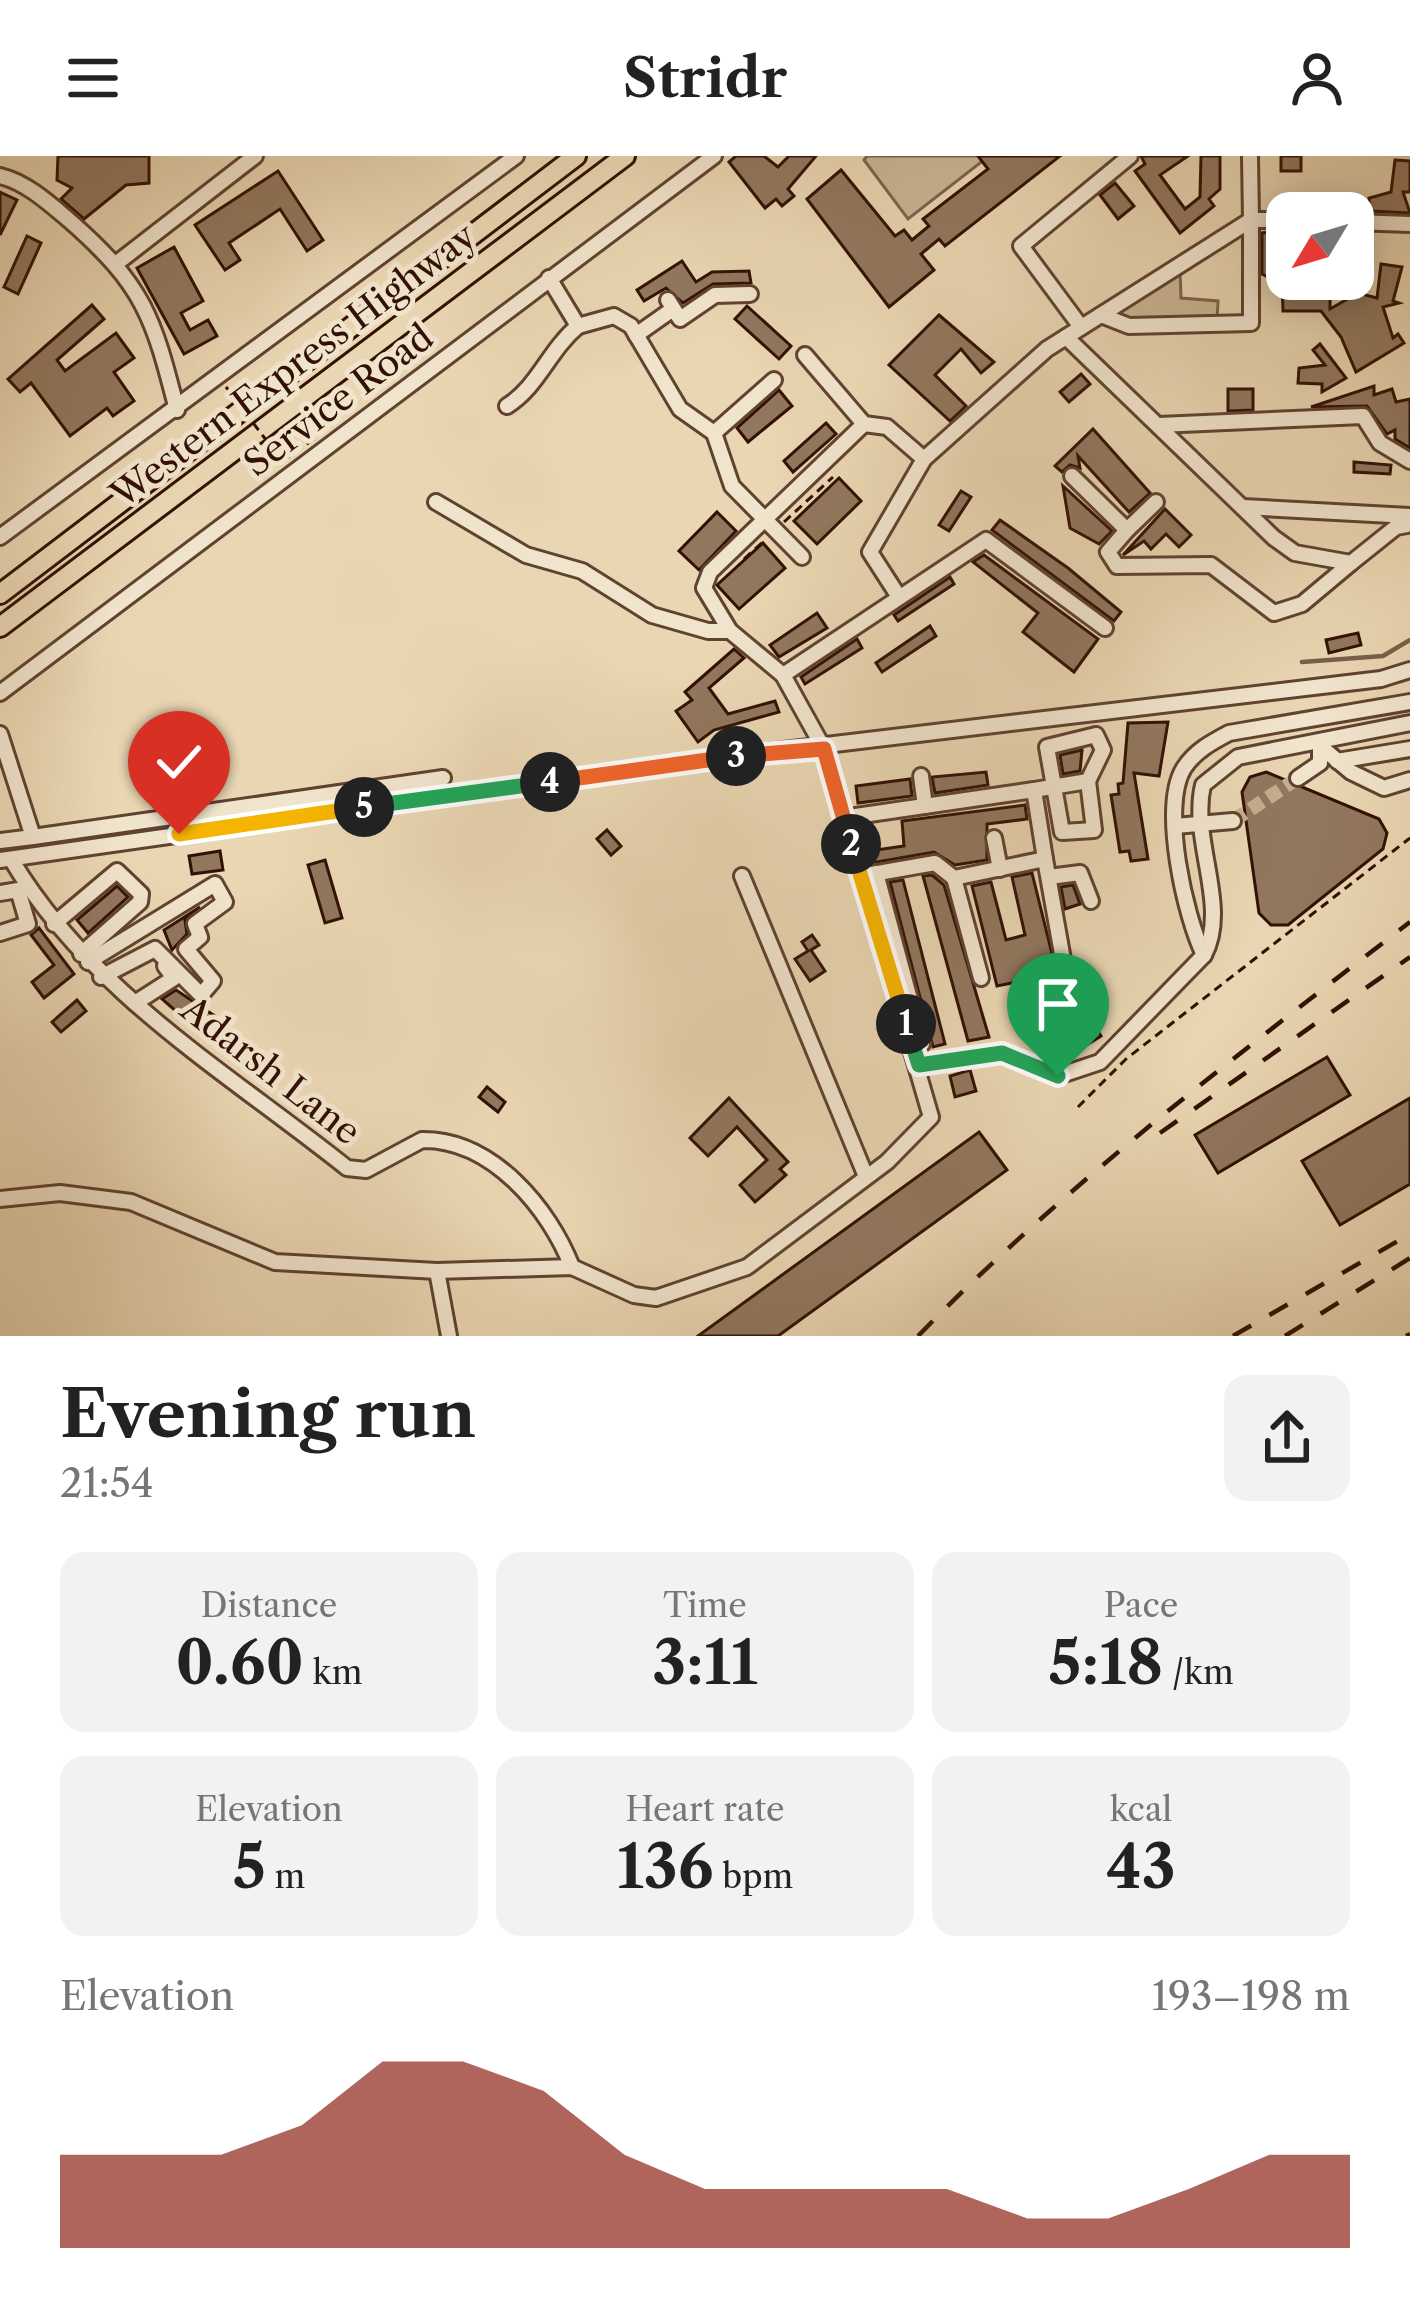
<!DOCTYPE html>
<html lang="en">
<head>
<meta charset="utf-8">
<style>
	:root { --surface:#fff; --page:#f2f2f2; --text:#222; --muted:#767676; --accent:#8f2418 }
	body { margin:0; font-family:"Libre Caslon Text",serif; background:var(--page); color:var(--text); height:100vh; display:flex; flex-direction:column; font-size:45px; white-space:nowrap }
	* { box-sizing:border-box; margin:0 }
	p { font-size:39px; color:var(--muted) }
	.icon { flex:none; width:66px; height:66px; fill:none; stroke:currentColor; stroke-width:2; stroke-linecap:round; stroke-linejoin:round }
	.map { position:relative; height:1180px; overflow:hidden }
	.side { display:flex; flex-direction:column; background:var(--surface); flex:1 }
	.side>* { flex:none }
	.needle { width:78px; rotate:232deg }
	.controls { position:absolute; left:1266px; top:36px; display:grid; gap:24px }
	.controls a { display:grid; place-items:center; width:108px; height:108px; border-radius:24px; background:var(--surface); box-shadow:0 6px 30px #0003; font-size:60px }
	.pin { position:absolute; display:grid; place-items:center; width:102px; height:102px; color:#fff; margin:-123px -51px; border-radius:50% 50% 50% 0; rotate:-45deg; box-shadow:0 0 12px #0007 }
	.pin .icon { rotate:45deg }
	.km { position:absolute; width:60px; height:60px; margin:-30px; border-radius:50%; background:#222; color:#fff; font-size:33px; line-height:60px; text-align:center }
	.round { display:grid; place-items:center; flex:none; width:126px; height:126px; border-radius:24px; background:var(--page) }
	.headline { display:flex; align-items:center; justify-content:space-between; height:204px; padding:0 60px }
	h1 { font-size:66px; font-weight:800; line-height:90px }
	.stats { display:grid; grid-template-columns:repeat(3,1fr); gap:18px; height:204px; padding:12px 60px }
	.stats div { display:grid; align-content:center; border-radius:24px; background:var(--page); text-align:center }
	.stats b { font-size:60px; font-weight:800 }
	.stats small { font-size:33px; font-weight:400 }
	.stats p { font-size:33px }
	.chart { height:336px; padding:24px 60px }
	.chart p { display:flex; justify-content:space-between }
	.chart svg { width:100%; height:216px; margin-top:12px; fill:var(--accent); opacity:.7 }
	header { display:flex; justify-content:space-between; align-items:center; height:156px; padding:0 60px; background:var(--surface); font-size:54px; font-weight:800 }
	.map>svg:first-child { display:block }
	.green { fill:#cab494; stroke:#7e624c; stroke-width:3 }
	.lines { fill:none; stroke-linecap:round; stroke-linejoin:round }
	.stream { stroke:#7b5f49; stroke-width:4.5 }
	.building { fill:#91775e; stroke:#321004; stroke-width:3 }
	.minor-tunnel { stroke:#c4ae8f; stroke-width:14; stroke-dasharray:14 7; stroke-linecap:butt }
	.minor-casing { stroke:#604230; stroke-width:20 }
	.highway-casing { stroke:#321004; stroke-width:24 }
	.path { stroke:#321004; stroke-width:3; stroke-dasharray:9 6; stroke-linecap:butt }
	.minor { stroke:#f1e4cd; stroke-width:14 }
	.highway { stroke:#e9d6b2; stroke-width:18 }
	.rail { stroke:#321004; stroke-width:4.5; stroke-dasharray:21 21; stroke-linecap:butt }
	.path-bridge { stroke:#321004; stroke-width:3; stroke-dasharray:9 6; stroke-linecap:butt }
	.split-1-casing { stroke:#fff; stroke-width:24 }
	.split-2-casing { stroke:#fff; stroke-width:24 }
	.split-3-casing { stroke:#fff; stroke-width:24 }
	.split-4-casing { stroke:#fff; stroke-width:24 }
	.split-5-casing { stroke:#fff; stroke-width:24 }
	.split-6-casing { stroke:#fff; stroke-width:24 }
	.split-1 { stroke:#22a559; stroke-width:15 }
	.split-2 { stroke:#f5b400; stroke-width:15 }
	.split-3 { stroke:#f0652b; stroke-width:15 }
	.split-4 { stroke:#f0652b; stroke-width:15 }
	.split-5 { stroke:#22a559; stroke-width:15 }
	.split-6 { stroke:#f5b400; stroke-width:15 }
	.labels { text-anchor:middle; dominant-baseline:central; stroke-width:10; stroke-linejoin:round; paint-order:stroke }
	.street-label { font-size:36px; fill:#321004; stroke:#f1e4cd }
</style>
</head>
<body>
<header><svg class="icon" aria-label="menu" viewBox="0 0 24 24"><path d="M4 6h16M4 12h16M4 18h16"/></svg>Stridr<svg class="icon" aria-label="person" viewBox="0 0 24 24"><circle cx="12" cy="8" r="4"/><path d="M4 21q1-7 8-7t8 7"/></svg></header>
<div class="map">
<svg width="1410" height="1180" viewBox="0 0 1410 1180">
	<rect width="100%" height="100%" fill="#e9d6b2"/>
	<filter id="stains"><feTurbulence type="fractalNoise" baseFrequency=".00167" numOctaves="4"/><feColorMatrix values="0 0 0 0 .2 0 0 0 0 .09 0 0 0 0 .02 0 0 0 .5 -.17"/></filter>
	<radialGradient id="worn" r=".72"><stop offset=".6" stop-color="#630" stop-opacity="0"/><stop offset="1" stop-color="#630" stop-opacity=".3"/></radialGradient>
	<g class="green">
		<polygon points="867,0 989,0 908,63 864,4"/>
		<polygon points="1180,113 1181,142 1218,145 1217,165 1130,166 1112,157"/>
	</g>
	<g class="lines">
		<polyline class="stream" points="1302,506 1383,500 1410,484"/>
	</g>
	<g class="building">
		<polygon points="58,0 149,0 149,27 126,29 84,63 61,43 72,32 57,24"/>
		<polygon points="736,0 764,0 778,11 789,0 816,0 788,33 794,40 782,50 776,43 765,52 729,6"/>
		<polygon points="978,0 1060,0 945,90 939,83 921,98 934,114 889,151 807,43 841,14 895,80 904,74 912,84 929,70 923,63 988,13"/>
		<polygon points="1141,0 1188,0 1160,19 1185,53 1200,41 1201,0 1220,0 1220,33 1209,43 1214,50 1180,77 1135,15 1145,8"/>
		<rect x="1281" y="0" width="20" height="15"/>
		<polygon points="1395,4 1410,5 1410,36 1403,36 1410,57 1370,55 1369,42 1391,36"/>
		<polygon points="278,15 323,84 307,95 280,53 229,87 240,104 225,114 195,69"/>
		<polygon points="1115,27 1134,50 1118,63 1100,39"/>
		<polygon points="0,36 17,44 0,79"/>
		<polygon points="1285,75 1287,122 1268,121 1262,118 1262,77"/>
		<polygon points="27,80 41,87 18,138 4,131"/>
		<polygon points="174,91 203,145 181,157 190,174 208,164 217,180 184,198 137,112"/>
		<polygon points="682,105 696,126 712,116 749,115 751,127 713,128 683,147 666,132 644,145 637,134"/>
		<polygon points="1381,108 1402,111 1393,145 1399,147 1383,151 1393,182 1398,178 1404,187 1356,216 1341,181 1321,155 1283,155 1282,123 1330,128 1330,153 1358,137 1377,142"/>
		<polygon points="92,149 104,163 57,204 65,215 116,177 134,202 114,216 134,245 113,260 107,252 70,280 31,227 20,236 8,223"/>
		<polygon points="747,150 791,190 779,203 735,163"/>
		<polygon points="939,159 994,206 981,217 961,193 935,219 966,250 950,265 889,209"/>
		<polygon points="1320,188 1346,222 1322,236 1322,228 1298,227 1299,212 1325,209 1313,194"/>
		<polygon points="1081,218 1090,228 1069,246 1060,236"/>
		<polygon points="1374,230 1374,239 1392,233 1396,246 1410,243 1410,292 1395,283 1395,274 1387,278 1367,250 1311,251"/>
		<polygon points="1228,233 1253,233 1253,254 1228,255"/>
		<polygon points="779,234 792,250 748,286 737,272"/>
		<polygon points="826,267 836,278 793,316 784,305"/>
		<polygon points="1093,273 1150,337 1129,356 1078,300 1080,312 1070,309 1062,316 1055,310"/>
		<polygon points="1354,306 1391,309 1390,318 1354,316"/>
		<polygon points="839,322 861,345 817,388 794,365"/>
		<polygon points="1063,330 1112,375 1099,388 1070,372"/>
		<polygon points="961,335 971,341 949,375 939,369"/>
		<polygon points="1165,353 1191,379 1179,391 1166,378 1151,393 1144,385 1123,399"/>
		<polygon points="717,356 736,375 699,414 679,395"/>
		<polygon points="1000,364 1068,412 1121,456 1114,465 992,374"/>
		<polygon points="763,387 785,412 739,453 717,429"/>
		<polygon points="984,399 1098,483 1074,516 1023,476 1038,457 973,406"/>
		<polygon points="950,421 954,428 898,465 894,459"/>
		<polygon points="817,457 827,472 779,501 770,489"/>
		<polygon points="930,470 936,480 882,516 876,507"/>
		<polygon points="1358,477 1361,489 1329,497 1326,484"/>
		<polygon points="857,483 862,492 805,528 801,521"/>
		<polygon points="734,493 744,502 709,532 728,558 775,545 779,556 714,574 698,586 676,555 692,544 685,536"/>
		<polygon points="1168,566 1159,620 1134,617 1148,703 1131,705 1129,695 1120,696 1111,639 1119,638 1118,628 1123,627 1128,567"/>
		<polygon points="1082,594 1080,615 1063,618 1060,599"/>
		<polygon points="986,616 988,629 935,637 932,621"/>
		<polygon points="1266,616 1379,663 1387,677 1383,693 1288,769 1271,769 1259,757 1242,636 1250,621"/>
		<polygon points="910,623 912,640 858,647 856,630"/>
		<polygon points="1025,649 1027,663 987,668 987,704 955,709 934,696 871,707 869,695 904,690 902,665"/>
		<polygon points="607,674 621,690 611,699 597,683"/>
		<polygon points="220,695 223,714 192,718 189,700"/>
		<polygon points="325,704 342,762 325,767 308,709"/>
		<polygon points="1032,717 1057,818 997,830 972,730 991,726 1006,784 1025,779 1012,721"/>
		<polygon points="932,719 944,729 989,881 968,885 923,720"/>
		<polygon points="903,724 945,888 933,891 890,726"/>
		<polygon points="1073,729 1080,748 1065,753 1061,731"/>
		<polygon points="117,730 128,741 88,777 77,764"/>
		<polygon points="200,751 185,764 187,778 172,794 164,774"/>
		<polygon points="39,772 74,818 44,842 32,826 54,809 31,779"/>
		<polygon points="812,779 819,789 811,794 825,815 810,825 795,803 808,795 802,786"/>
		<polygon points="176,834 215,860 201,877 162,843"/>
		<polygon points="77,844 86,855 61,876 52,866"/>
		<polygon points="1091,864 1101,880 1059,906 1049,891"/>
		<polygon points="1327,901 1350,939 1218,1017 1195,979"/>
		<polygon points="970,914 976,935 955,941 950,920"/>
		<polygon points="487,931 505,946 498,956 479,941"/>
		<polygon points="729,942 788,1006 780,1013 786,1019 755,1046 740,1029 767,1004 737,971 708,1000 690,982"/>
		<polygon points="1410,942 1410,1028 1340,1069 1302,1005"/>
		<polygon points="979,976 1007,1014 778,1180 698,1180"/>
	</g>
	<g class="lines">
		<polyline class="minor-tunnel" points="1233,665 1298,622"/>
		<g class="minor-casing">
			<g id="minor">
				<path d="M0,20c26,6 50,28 70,45 74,65 83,95 107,189"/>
				<polyline points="1353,66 1410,68"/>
				<polyline points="117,107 255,0"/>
				<polyline points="668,144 680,163 715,139 750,138"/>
				<polyline points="1101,159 1129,170 1251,167 1251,64 1287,64"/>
				<polyline points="578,170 614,160 631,170 680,253 714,277 732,330 802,401"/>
				<polyline points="1081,171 1021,90 1130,0"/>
				<polyline points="636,179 673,153"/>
				<polyline points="1066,181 1274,382 1295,397 1351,407 1302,448 1274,457 1211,409 1117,410 1108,396 1127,374 1072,320"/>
				<polyline points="805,199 864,268 887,271 924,303"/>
				<path d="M507,250c31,-19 42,-56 71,-80l-29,-48"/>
				<polyline points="1159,269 1363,260 1380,287 1410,305"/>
				<polyline points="714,277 774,224"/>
				<polyline points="436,346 526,399 582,415 652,459 708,475 730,475"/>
				<polyline points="1243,351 1410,360"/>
				<polyline points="1127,374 1156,346"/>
				<polyline points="0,381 516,0"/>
				<polyline points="1351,407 1396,371 1407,369 1410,360"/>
				<polyline points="899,441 870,396 924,303 1047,193 1251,64 1250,0"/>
				<polyline points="783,519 730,475 704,432 710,416 864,268"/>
				<polyline points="0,537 714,0"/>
				<polyline points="0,578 33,681 443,622"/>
				<polyline points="1320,590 1351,616 1384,632 1410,624"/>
				<polyline points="1337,605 1410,593"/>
				<polyline points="921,620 925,650"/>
				<polyline points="1298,622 1320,607 1320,590"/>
				<polyline points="1034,634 1088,625 1103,594 1096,579 1047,591 1062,676 1094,674 1088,625"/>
				<polyline points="842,662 1034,634 1045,703 954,722 935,707 861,720"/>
				<polyline points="1175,670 1233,665"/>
				<polyline points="994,682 1000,713"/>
				<polyline points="0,685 33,681"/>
				<path d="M11,703c79,133 217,214 336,309l19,2 56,-30c70,-1 127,68 150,127"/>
				<polyline points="1045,703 1064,809"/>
				<polyline points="0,704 742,599 1381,523 1410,514"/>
				<polyline points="876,717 922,888"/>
				<polyline points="742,720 865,1018"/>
				<polyline points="1049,721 1080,717 1091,745"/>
				<polyline points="954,722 981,822"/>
				<polyline points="0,737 18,734 28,768 0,777"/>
				<polyline points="54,768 117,715 141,738 140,746 81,798"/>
				<path d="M1204,799c-19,-38 -44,-149 -20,-187 11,-17 28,-26 45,-35l181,-31"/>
				<polyline points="88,806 215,728 225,746 195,768 200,781 186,793 213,825 201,839 155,793 101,821"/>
				<polyline points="135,847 174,822 165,810"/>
				<path d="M919,909l83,-12 56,23 42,-14 104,-107c26,-49 -14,-114 -1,-170l35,-28 172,-34"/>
				<polyline points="0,1043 60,1037 131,1046 275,1106 437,1115 572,1111 634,1139 656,1142 747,1111 887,1006 931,961 824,593 783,519 986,384 1105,472"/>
				<polyline points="437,1115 449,1180"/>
			</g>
		</g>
		<g class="highway-casing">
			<g id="highway">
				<polyline points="0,438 576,0"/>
				<polyline points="0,471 625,0"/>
			</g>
		</g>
		<g class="path">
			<polyline points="282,305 314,283"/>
			<polyline points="784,366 833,321"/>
			<polyline points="744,403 764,385"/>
			<polyline points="1078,951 1126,903 1410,682"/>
		</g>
		<use href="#minor" class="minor"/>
		<use href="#highway" class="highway"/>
		<g class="rail">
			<polyline points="1160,977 1410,801"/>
			<path d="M918,1180c151,-155 321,-282 492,-414"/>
			<polyline points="1233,1180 1410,1078"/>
			<polyline points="1285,1180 1410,1102"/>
			<polyline points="1406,1180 1410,1178"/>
		</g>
		<polyline class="path-bridge" points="226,231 282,305"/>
	</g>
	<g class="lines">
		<g class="split-1-casing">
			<polyline id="split-1" points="906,868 919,909 1002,897 1058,920"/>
		</g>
		<g class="split-2-casing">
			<polyline id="split-2" points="851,688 906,868"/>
		</g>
		<g class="split-3-casing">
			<polyline id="split-3" points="736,600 824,593 851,688"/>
		</g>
		<g class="split-4-casing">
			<polyline id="split-4" points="550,626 736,600"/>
		</g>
		<g class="split-5-casing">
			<polyline id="split-5" points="364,651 550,626"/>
		</g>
		<g class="split-6-casing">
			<polyline id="split-6" points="179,678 364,651"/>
		</g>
		<use href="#split-1" class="split-1"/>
		<use href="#split-2" class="split-2"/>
		<use href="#split-3" class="split-3"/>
		<use href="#split-4" class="split-4"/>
		<use href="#split-5" class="split-5"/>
		<use href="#split-6" class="split-6"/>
	</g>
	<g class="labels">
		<g class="street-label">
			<text transform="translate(293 209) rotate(-37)">Western Express Highway</text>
			<text transform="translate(338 244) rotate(-37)">Service Road</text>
			<text transform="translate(271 914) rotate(38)">Adarsh Lane</text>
		</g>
	</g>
	<rect width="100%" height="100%" filter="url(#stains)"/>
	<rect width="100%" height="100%" fill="url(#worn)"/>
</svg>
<div class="controls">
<a><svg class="needle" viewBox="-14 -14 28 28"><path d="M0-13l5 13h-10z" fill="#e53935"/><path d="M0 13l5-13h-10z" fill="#767676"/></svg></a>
</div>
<div class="pin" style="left:1058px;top:920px;background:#1e9e55"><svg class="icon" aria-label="arrive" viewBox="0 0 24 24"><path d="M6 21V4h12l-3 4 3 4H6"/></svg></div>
<div class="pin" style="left:179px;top:678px;background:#d93025"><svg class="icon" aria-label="check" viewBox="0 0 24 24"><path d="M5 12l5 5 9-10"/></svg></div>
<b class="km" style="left:906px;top:868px">1</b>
<b class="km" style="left:851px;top:688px">2</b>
<b class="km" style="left:736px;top:600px">3</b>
<b class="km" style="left:550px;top:626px">4</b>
<b class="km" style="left:364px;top:651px">5</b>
</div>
<section class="side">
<div class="headline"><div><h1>Evening run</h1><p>21:54</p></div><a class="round"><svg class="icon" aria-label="share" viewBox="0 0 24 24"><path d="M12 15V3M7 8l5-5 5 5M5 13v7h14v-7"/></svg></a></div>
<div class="stats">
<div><p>Distance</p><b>0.60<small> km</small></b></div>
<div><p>Time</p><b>3:11</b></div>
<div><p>Pace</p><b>5:18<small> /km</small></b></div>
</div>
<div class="stats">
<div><p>Elevation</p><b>5<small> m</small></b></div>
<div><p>Heart rate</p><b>136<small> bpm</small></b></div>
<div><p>kcal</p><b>43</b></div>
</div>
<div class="chart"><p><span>Elevation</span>193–198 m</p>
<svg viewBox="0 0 160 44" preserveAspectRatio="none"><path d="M0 44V25L10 25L20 25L30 19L40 6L50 6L60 12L70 25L80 32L90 32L100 32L110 32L120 38L130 38L140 32L150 25L160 25V44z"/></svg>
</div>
</section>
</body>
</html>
